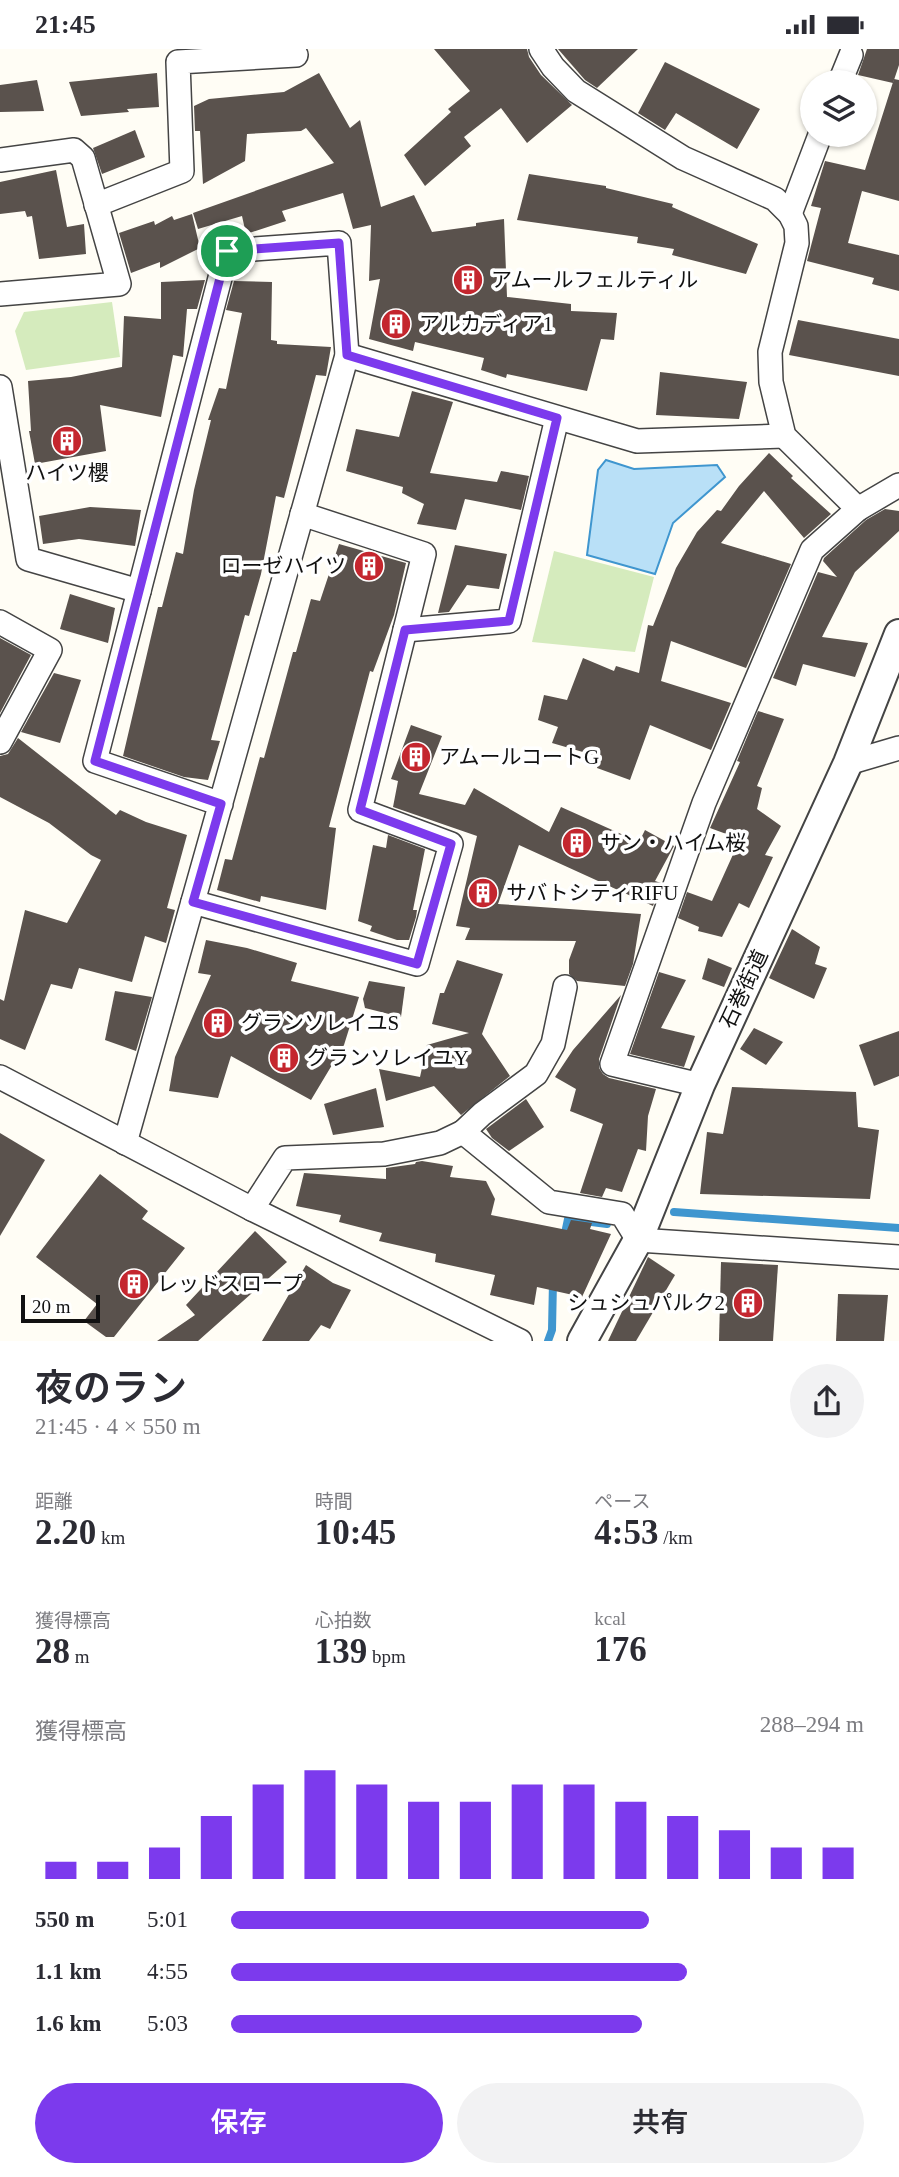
<!DOCTYPE html>
<html lang="ja">
<head>
<meta charset="utf-8">
<style>
	:root { --surface:#fff; --page:#f2f2f3; --text:#2b2b33; --muted:#7c7c81; --accent:#7c3aed }
	body { margin:0; font-family:"Times New Roman","Noto Sans JP",serif; background:var(--page); color:var(--text); height:100vh; display:flex; flex-direction:column; font-size:26px; white-space:nowrap }
	* { box-sizing:border-box; margin:0 }
	p { font-size:23px; color:var(--muted) }
	.icon { flex:none; width:38px; height:38px; fill:none; stroke:currentColor; stroke-width:2; stroke-linecap:round; stroke-linejoin:round }
	.map { position:relative; height:1292px; overflow:hidden }
	.drawer { display:flex; flex-direction:column; background:var(--surface); flex:1 }
	.drawer>* { flex:none }
	.tools { position:absolute; left:800px; top:21px; display:grid; gap:14px }
	.tools a { display:grid; place-items:center; width:77px; height:77px; border-radius:50%; background:var(--surface); box-shadow:0 2px 5px #0004; font-size:35px }
	.scale { position:absolute; left:21px; bottom:18px; width:79px; box-sizing:border-box; padding-left:7px; border:4px solid #111; border-top:0; font-size:19px; line-height:24px; white-space:nowrap; color:#111; -webkit-text-stroke:5px #fff; paint-order:stroke }
	.pin { position:absolute; display:grid; place-items:center; width:60px; height:60px; color:#fff; margin:-30px; border:4px solid #fff; border-radius:50%; box-shadow:0 2px 7px #0007 }
	.round { display:grid; place-items:center; flex:none; width:74px; height:74px; border-radius:37px; background:var(--page) }
	.headline { display:flex; align-items:center; justify-content:space-between; height:119px; padding:0 35px }
	h1 { font-size:38px; font-weight:600; line-height:52px }
	.figures { display:grid; grid-template-columns:repeat(3,1fr); gap:10px; height:119px; padding:7px 35px }
	.figures div { display:grid; align-content:center }
	.figures b { font-size:35px; font-weight:600 }
	.figures small { font-size:19px; font-weight:400 }
	.figures p { font-size:19px }
	.chart { height:196px; padding:14px 35px }
	.chart p { display:flex; justify-content:space-between }
	.chart svg { width:100%; height:126px; margin-top:7px; stroke:var(--accent); stroke-width:6 }
	.cta { display:flex; gap:14px; margin-top:auto; padding:14px 35px }
	.cta a { flex:1; height:80px; border-radius:42px; background:var(--accent); color:#fff; font-size:28px; font-weight:600; line-height:80px; text-align:center }
	.cta a+a { background:var(--page); color:var(--text) }
	ul { padding:0 35px; list-style:none; font-size:23px }
	li { display:grid; grid-template-columns:112px 84px 1fr; align-items:center; height:52px }
	li i { height:18px; border-radius:9px; background:var(--accent) }
	.status { display:flex; justify-content:space-between; align-items:center; height:49px; padding:0 35px; background:var(--surface); direction:ltr }
	.status svg { height:19px; fill:currentColor }
	.map>svg:first-child { display:block }
	.green { fill:#d5ebbd }
	.water { fill:#b9e0f7; stroke:#3f96cf; stroke-width:2 }
	.lines { fill:none; stroke-linecap:round; stroke-linejoin:round }
	.stream { stroke:#3f96cf; stroke-width:8 }
	.building { fill:#5a524d }
	.minor-casing { stroke:#444; stroke-width:26 }
	.tertiary-casing { stroke:#444; stroke-width:32 }
	.minor { stroke:#fff; stroke-width:23 }
	.tertiary { stroke:#fff; stroke-width:28 }
	.route-casing { stroke:#fff; stroke-width:14 }
	.route { stroke:#7c3aed; stroke-width:9 }
	.labels { text-anchor:middle; dominant-baseline:central; stroke-width:7; stroke-linejoin:round; paint-order:stroke }
	.poi-label { font-size:21px; fill:#111; stroke:#fff; text-anchor:start }
	.street-label { font-size:21px; fill:#111; stroke:#fff }
</style>
</head>
<body>
<div class="status"><b>21:45</b><svg viewBox="0 0 49 12"><path d="M0 12V9h3v3zM5 12V6h3v6zM10 12V3h3v9zM15 12V0h3v12zM26 1h20v11H26zM47 4h2v5h-2z"/></svg></div>
<div class="map">
<svg width="899" height="1292" viewBox="0 0 899 1292">
	<rect width="100%" height="100%" fill="#fffdf5"/>
	<g class="green">
		<polygon points="112,253 120,308 26,321 15,282 24,263"/>
		<polygon points="554,502 654,528 635,603 532,593"/>
	</g>
	<polygon class="water" points="606,411 634,420 717,416 725,428 673,474 655,525 587,506 598,421"/>
	<g class="lines">
		<g class="stream">
			<polyline points="674,1163 899,1179"/>
			<polyline points="564,1189 568,1170 607,1175"/>
			<polyline points="548,1292 552,1281 553,1232"/>
		</g>
	</g>
	<g class="building">
		<polygon points="434,0 527,0 529,8 541,26 572,56 527,94 501,59 464,88 471,97 425,137 404,106 451,63 448,60 470,42"/>
		<polygon points="558,0 638,0 597,39 585,31"/>
		<polygon points="867,0 899,0 899,16 893,34 858,26"/>
		<polygon points="665,13 760,60 737,100 676,64 665,81 638,64"/>
		<polygon points="157,24 159,58 127,60 129,63 81,67 69,33"/>
		<polygon points="319,24 350,79 360,71 381,158 414,146 432,183 476,177 476,174 504,170 507,248 571,255 571,262 617,264 614,291 601,290 587,342 507,325 506,329 481,321 484,309 415,293 413,302 369,290 380,230 369,232 371,176 353,180 343,144 282,162 286,172 246,185 242,167 198,180 193,164 334,114 306,79 301,82 247,85 245,112 203,135 200,82 195,82 194,57 209,50 284,43"/>
		<polygon points="894,30 899,31 899,152 862,142 848,194 899,206 899,242 872,235 874,229 807,212 821,159 811,157 825,112 865,121"/>
		<polygon points="37,31 44,62 0,63 0,36"/>
		<polygon points="135,81 145,108 102,125 93,99"/>
		<polygon points="56,121 67,178 84,175 86,205 39,210 32,167 27,168 25,162 0,165 0,133"/>
		<polygon points="529,125 606,137 606,139 673,155 672,158 758,195 746,225 672,206 674,200 637,194 638,188 517,171"/>
		<polygon points="192,165 200,199 160,219 160,213 131,224 119,184 154,172 155,176 172,167 174,171"/>
		<polygon points="205,231 197,260 187,260 183,308 173,306 161,368 100,356 106,402 35,415 29,382 31,382 28,332 71,328 122,318 124,267 161,270 161,233"/>
		<polygon points="234,232 272,233 271,291 277,292 277,295 331,298 326,327 316,326 284,449 276,447 261,525 249,567 245,566 211,691 220,692 208,731 184,728 123,707 158,558 162,558 176,503 183,505 194,441 211,371 208,371 219,339 226,340 242,264 226,261"/>
		<polygon points="798,271 899,290 899,327 789,306"/>
		<polygon points="660,323 747,333 739,370 656,366"/>
		<polygon points="412,342 453,353 430,424 497,433 501,422 529,427 521,461 465,450 456,481 417,475 424,455 402,444 403,438 346,422 356,380 399,388"/>
		<polygon points="769,404 793,427 791,429 831,465 804,489 764,442 721,494 791,515 746,619 671,592 661,632 731,654 711,701 650,676 630,731 597,719 600,708 552,694 558,678 538,671 544,646 567,651 583,609 614,622 616,617 639,624 648,576 653,577 676,519 697,483 717,461 721,462 739,437"/>
		<polygon points="90,458 141,461 135,497 79,490 43,495 39,467"/>
		<polygon points="885,460 899,462 899,482 855,523 822,588 868,594 855,628 803,615 796,637 773,629 818,523 837,528 823,512 824,509 866,471"/>
		<polygon points="339,495 406,514 394,566 373,623 370,622 329,778 336,779 326,861 261,847 260,853 217,841 225,810 232,811 260,708 264,709 293,603 296,603 311,550 320,552"/>
		<polygon points="455,496 507,505 499,540 467,536 449,563 438,564"/>
		<polygon points="70,545 115,559 108,594 60,580"/>
		<polygon points="0,589 31,606 0,664"/>
		<polygon points="54,624 81,631 60,694 21,683"/>
		<polygon points="758,662 784,670 757,737 762,739 757,760 781,777 765,806 773,808 749,859 739,854 722,888 698,882 699,878 678,869 687,843 712,852 740,790 710,779 740,713 737,712"/>
		<polygon points="411,676 442,687 419,745 465,756 474,739 549,783 561,758 639,793 645,781 674,797 655,832 661,834 653,857 519,796 498,855 641,865 633,915 625,937 577,932 569,925 569,911 576,892 465,891 470,879 456,877 477,787 393,758 398,732 391,730"/>
		<polygon points="18,689 116,766 120,761 146,773 187,786 167,859 175,861 166,894 145,887 132,933 79,919 72,940 51,935 25,1001 0,990 0,950 4,952 25,861 67,874 101,811 91,806 49,774 0,748 0,707 8,705"/>
		<polygon points="388,786 425,800 413,861 417,861 416,868 409,891 397,891 370,882 372,877 358,872 373,796 386,799"/>
		<polygon points="792,880 820,898 815,915 827,919 814,950 769,929"/>
		<polygon points="206,891 247,899 297,914 291,932 359,948 344,996 311,1051 231,1007 218,1049 169,1042 175,1008 211,926 198,924"/>
		<polygon points="708,909 732,919 724,938 702,930"/>
		<polygon points="457,911 503,925 482,985 510,1027 461,1066 434,1037 386,1052 379,1020 420,1028 427,996 469,984 432,975 440,944 444,944"/>
		<polygon points="659,923 686,931 661,979 695,987 684,1018 630,1005"/>
		<polygon points="369,932 405,938 401,968 365,959 363,950"/>
		<polygon points="115,942 152,948 136,1002 105,991"/>
		<polygon points="621,946 599,1010 599,1019 603,1025 609,1029 656,1040 648,1067 646,1102 638,1100 622,1143 606,1139 602,1148 580,1144 603,1075 570,1062 576,1040 555,1028 573,1001"/>
		<polygon points="754,979 783,993 766,1016 740,1000"/>
		<polygon points="899,982 899,1027 874,1037 859,996"/>
		<polygon points="732,1038 856,1043 858,1078 879,1081 870,1150 700,1145 707,1083 723,1085"/>
		<polygon points="376,1039 384,1078 333,1086 324,1055"/>
		<polygon points="526,1050 544,1078 509,1102 492,1089 486,1080"/>
		<polygon points="0,1084 45,1111 0,1187"/>
		<polygon points="422,1112 453,1117 450,1128 486,1132 495,1150 491,1166 567,1181 571,1171 592,1174 590,1180 611,1185 582,1248 537,1238 534,1256 490,1246 495,1226 435,1213 436,1205 379,1192 382,1184 339,1173 341,1166 296,1157 304,1124 386,1130 386,1119 415,1115 416,1113"/>
		<polygon points="100,1125 148,1162 142,1170 185,1199 114,1288 106,1288 84,1272 97,1255 36,1208"/>
		<polygon points="255,1182 287,1213 198,1292 157,1292 195,1266 186,1256"/>
		<polygon points="648,1208 675,1226 636,1292 608,1292"/>
		<polygon points="721,1213 778,1216 773,1292 719,1292"/>
		<polygon points="306,1216 333,1234 351,1241 330,1280 321,1276 309,1292 262,1292"/>
		<polygon points="838,1245 888,1246 884,1292 836,1292"/>
	</g>
	<g class="lines">
		<g class="minor-casing">
			<g id="minor">
				<polyline points="541,0 553,18 576,42 683,109 775,150 790,165 796,177 797,194 770,303 771,333 784,387 858,460"/>
				<polyline points="840,33 851,6"/>
				<polyline points="0,111 74,101 83,109 119,235 0,245"/>
				<polyline points="96,156 182,122 178,13 296,6"/>
				<polyline points="790,165 820,86"/>
				<polyline points="347,306 637,392 784,387"/>
				<polyline points="0,338 28,510 139,542"/>
				<polyline points="0,573 50,601 0,693"/>
				<polyline points="405,581 509,572 557,369"/>
				<polyline points="848,714 899,699"/>
				<polyline points="193,853 417,915 451,795 360,761 424,505 302,465"/>
				<polyline points="0,1028 252,1160 520,1292"/>
				<polyline points="700,1036 612,1015 704,754 812,501 858,460 899,436"/>
				<polyline points="463,1083 549,1153 622,1165 638,1191 899,1208"/>
				<polyline points="125,1094 347,306 339,194 227,202 95,712 221,755"/>
				<polyline points="252,1160 285,1109 384,1105 440,1094 463,1083 482,1065 536,1025 553,995 565,938"/>
			</g>
		</g>
		<g class="tertiary-casing">
			<polyline id="tertiary" points="582,1292 638,1191 700,1036 848,714 899,585"/>
		</g>
		<use href="#minor" class="minor"/>
		<use href="#tertiary" class="tertiary"/>
	</g>
	<g class="lines">
		<g class="route-casing">
			<polygon id="route" points="339,194 347,306 557,369 509,572 405,581 360,761 451,795 417,915 193,853 221,755 95,712 227,202"/>
		</g>
		<use href="#route" class="route"/>
	</g>
	<defs>
		<g id="building-disc" transform="scale(1.575)"><circle r="9.5" fill="#c4262e" stroke="#fff"/><path d="M-4-6H4V6H1V3H-1V6H-4ZM-2.5-4.3h1.7v1.8h-1.7ZM.8-4.3h1.7v1.8H.8ZM-2.5-1h1.7V.8h-1.7ZM.8-1h1.7V.8H.8Z" fill="#fff"/></g>
	</defs>
	<g fill-rule="evenodd">
		<use href="#building-disc" x="468" y="231"/>
		<use href="#building-disc" x="396" y="275"/>
		<use href="#building-disc" x="67" y="392"/>
		<use href="#building-disc" x="369" y="517"/>
		<use href="#building-disc" x="416" y="708"/>
		<use href="#building-disc" x="577" y="794"/>
		<use href="#building-disc" x="483" y="844"/>
		<use href="#building-disc" x="218" y="974"/>
		<use href="#building-disc" x="284" y="1009"/>
		<use href="#building-disc" x="134" y="1235"/>
		<use href="#building-disc" x="748" y="1254"/>
	</g>
	<g class="labels">
		<g class="poi-label">
			<text x="491" y="231">アムールフェルティル</text>
			<text x="419" y="275">アルカディア1</text>
			<text x="67" y="424" text-anchor="middle">ハイツ櫻</text>
			<text x="346" y="517" text-anchor="end">ローゼハイツ</text>
			<text x="439" y="708">アムールコートG</text>
			<text x="600" y="794">サン・ハイム桜</text>
			<text x="506" y="844">サバトシティRIFU</text>
			<text x="241" y="974">グランソレイユS</text>
			<text x="307" y="1009">グランソレイユY</text>
			<text x="157" y="1235">レッドスロープ</text>
			<text x="725" y="1254" text-anchor="end">シュシュパルク2</text>
		</g>
		<g class="street-label">
			<text transform="translate(744 940) rotate(-65)">石巻街道</text>
		</g>
	</g>
</svg>
<div class="tools">
<a><svg class="icon" aria-label="layers" viewBox="0 0 24 24"><path d="M12 4l9 5-9 5-9-5zM3 14l9 5 9-5"/></svg></a>
</div>
<div class="scale">20 m</div>
<div class="pin" style="left:227px;top:202px;background:#1e9e55"><svg class="icon" aria-label="arrive" viewBox="0 0 24 24"><path d="M6 21V4h12l-3 4 3 4H6"/></svg></div>
</div>
<section class="drawer">
<div class="headline"><div><h1>夜のラン</h1><p>21:45 · 4 × 550 m</p></div><a class="round"><svg class="icon" aria-label="share" viewBox="0 0 24 24"><path d="M12 15V3M7 8l5-5 5 5M5 13v7h14v-7"/></svg></a></div>
<div class="figures">
<div><p>距離</p><b>2.20<small> km</small></b></div>
<div><p>時間</p><b>10:45</b></div>
<div><p>ペース</p><b>4:53<small> /km</small></b></div>
</div>
<div class="figures">
<div><p>獲得標高</p><b>28<small> m</small></b></div>
<div><p>心拍数</p><b>139<small> bpm</small></b></div>
<div><p>kcal</p><b>176</b></div>
</div>
<div class="chart"><p><span>獲得標高</span>288–294 m</p>
<svg viewBox="0 0 160 44" preserveAspectRatio="none"><path d="M5 44V38M15 44V38M25 44V33M35 44V22M45 44V11M55 44V6M65 44V11M75 44V17M85 44V17M95 44V11M105 44V11M115 44V17M125 44V22M135 44V27M145 44V33M155 44V33"/></svg>
</div>
<ul>
<li><b>550 m</b>5:01<i style="width:66%"></i></li>
<li><b>1.1 km</b>4:55<i style="width:72%"></i></li>
<li><b>1.6 km</b>5:03<i style="width:65%"></i></li>
</ul>
<div class="cta"><a>保存</a><a>共有</a></div>
</section>
</body>
</html>
